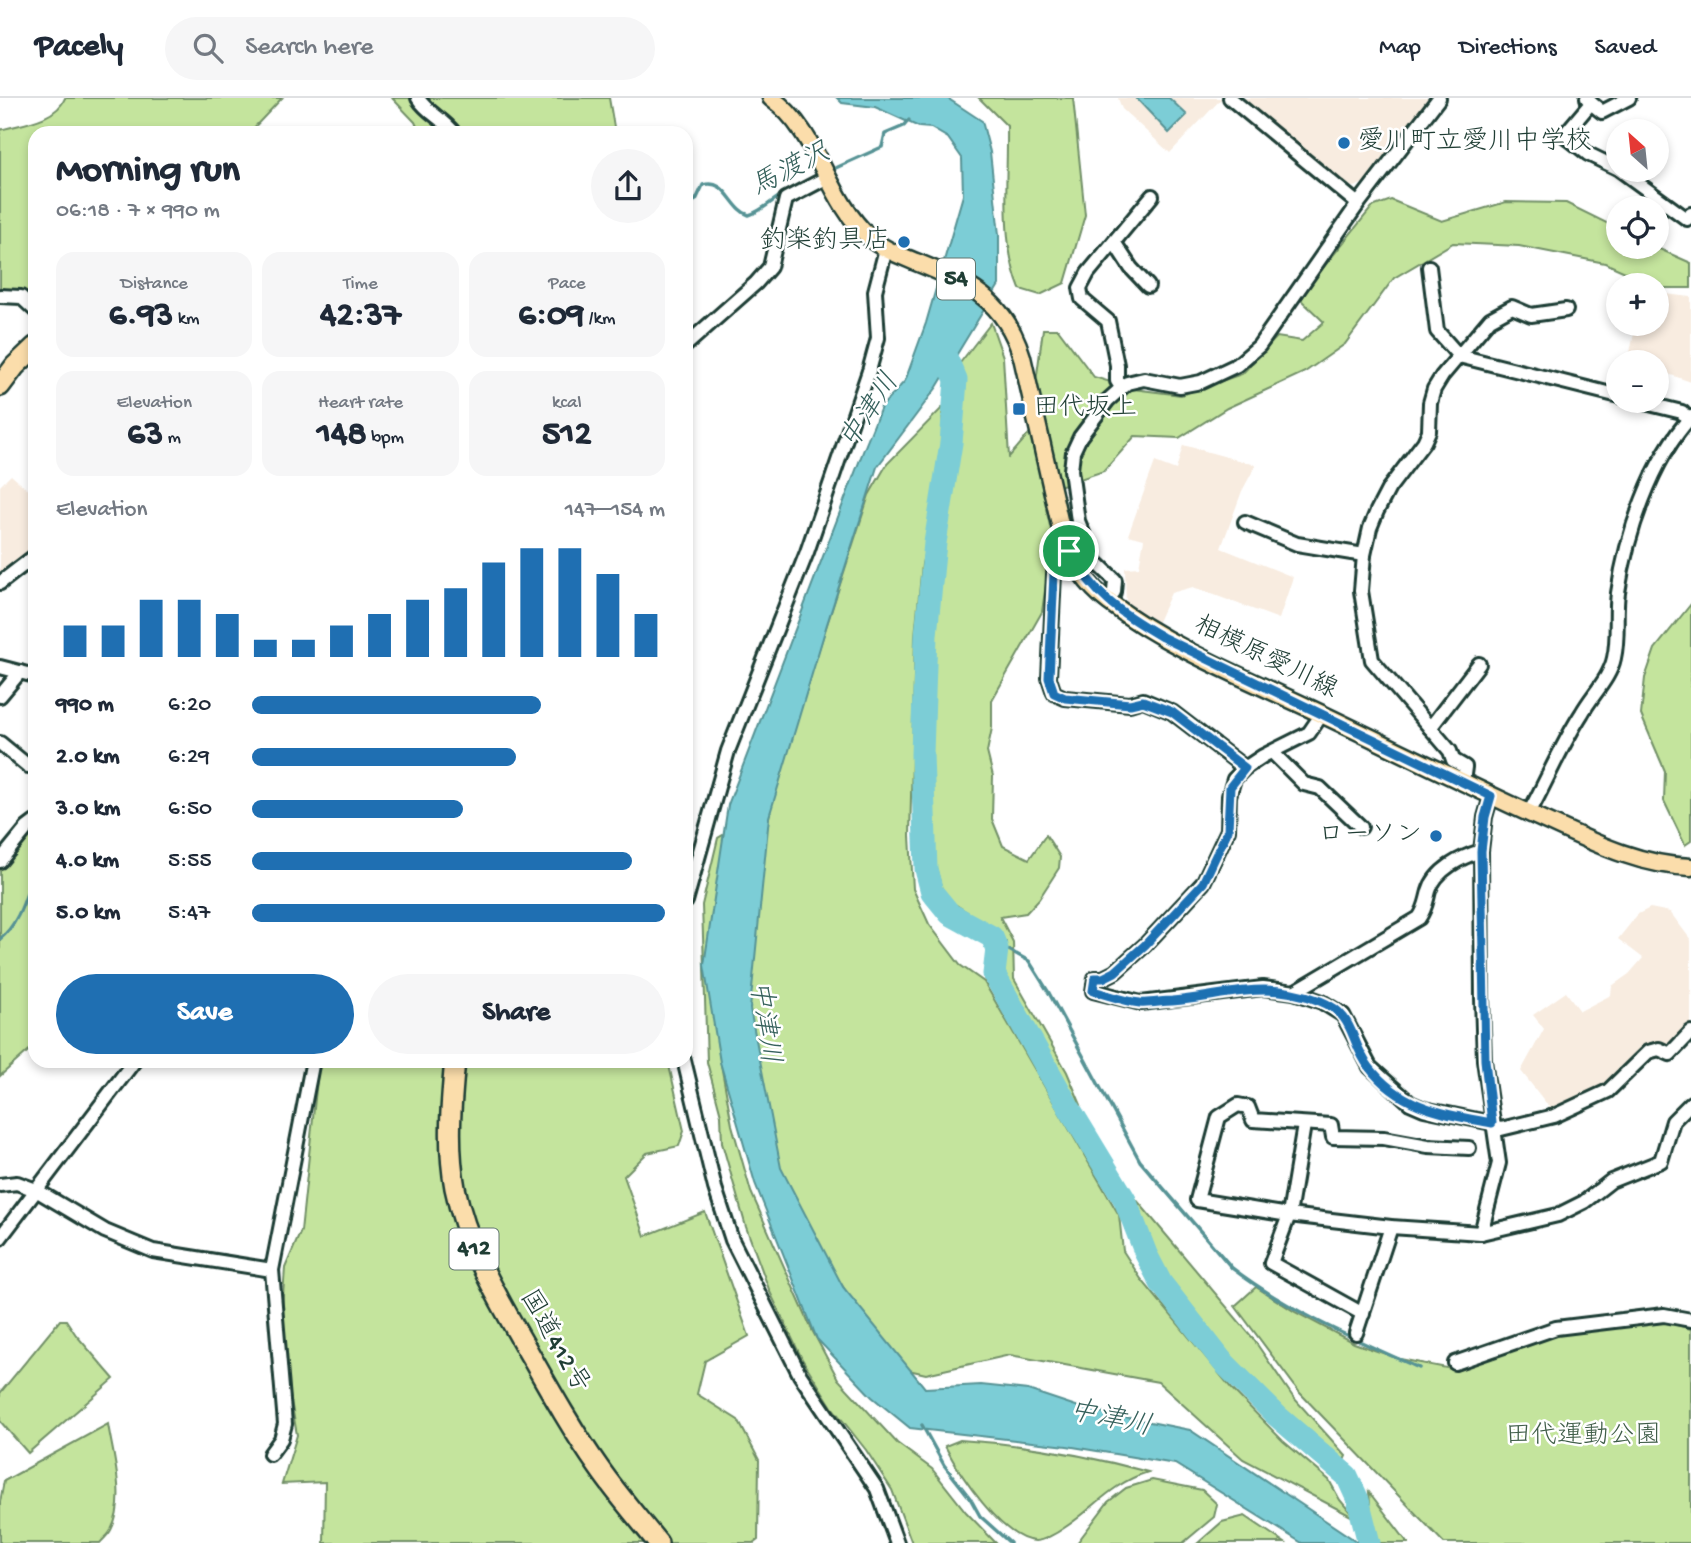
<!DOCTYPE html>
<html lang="en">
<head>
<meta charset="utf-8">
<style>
	:root { --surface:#fff; --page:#f6f6f7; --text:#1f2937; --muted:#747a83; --line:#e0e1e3; --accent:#1f6fb2 }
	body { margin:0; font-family:"Gochi Hand","Klee One",sans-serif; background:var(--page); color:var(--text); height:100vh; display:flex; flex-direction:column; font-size:26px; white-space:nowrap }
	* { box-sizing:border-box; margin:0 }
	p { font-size:23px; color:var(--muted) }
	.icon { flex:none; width:38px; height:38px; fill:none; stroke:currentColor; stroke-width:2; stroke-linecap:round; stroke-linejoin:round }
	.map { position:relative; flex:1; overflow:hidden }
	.sheet { position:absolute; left:28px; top:28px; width:665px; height:942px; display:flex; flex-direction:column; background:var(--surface); border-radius:21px; box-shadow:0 4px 10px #0003 }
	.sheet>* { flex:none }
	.needle { width:46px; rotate:333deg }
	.controls { position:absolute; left:1606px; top:21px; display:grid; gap:14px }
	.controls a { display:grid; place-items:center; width:63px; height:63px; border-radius:50%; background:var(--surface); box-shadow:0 4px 10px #0003; font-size:35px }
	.pin { position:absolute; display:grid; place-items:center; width:60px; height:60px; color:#fff; margin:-30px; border:4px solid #fff; border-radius:50%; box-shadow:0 2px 7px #0007 }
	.round { display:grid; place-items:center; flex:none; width:74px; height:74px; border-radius:37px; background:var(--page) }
	.summary { display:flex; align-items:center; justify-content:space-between; height:119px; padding:0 28px }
	h1 { font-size:38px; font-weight:700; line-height:52px }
	.metrics { display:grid; grid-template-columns:repeat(3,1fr); gap:10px; height:119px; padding:7px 28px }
	.metrics div { display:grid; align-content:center; border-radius:18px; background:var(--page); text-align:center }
	.metrics b { font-size:35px; font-weight:700 }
	.metrics small { font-size:19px; font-weight:400 }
	.metrics p { font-size:19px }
	.chart { height:196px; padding:14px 28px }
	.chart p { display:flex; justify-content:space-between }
	.chart svg { width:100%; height:126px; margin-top:7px; stroke:var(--accent); stroke-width:6 }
	.button { display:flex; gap:14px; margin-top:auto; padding:14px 28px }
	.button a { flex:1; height:80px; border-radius:42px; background:var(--accent); color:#fff; font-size:28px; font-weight:700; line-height:80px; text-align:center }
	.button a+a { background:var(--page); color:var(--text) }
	ul { padding:0 28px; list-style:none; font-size:23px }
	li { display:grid; grid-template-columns:112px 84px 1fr; align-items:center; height:52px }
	li i { height:18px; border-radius:9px; background:var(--accent) }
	header { display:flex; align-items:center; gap:42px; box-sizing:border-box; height:98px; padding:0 35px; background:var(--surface); border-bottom:2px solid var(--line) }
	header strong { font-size:33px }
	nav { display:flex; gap:38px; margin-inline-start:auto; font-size:24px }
	.search { width:490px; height:63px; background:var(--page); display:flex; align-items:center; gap:18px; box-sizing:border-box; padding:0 24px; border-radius:38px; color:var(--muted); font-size:26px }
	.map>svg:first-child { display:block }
	.built { fill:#f8ece0 }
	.green { fill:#c4e49d; stroke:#729068; stroke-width:2 }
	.water { fill:#7ccdd6; stroke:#579395; stroke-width:2 }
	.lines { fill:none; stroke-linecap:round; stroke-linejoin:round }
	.stream { stroke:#579395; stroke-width:3.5 }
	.river { stroke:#7ccdd6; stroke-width:23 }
	.minor-casing { stroke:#1f3d34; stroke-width:18 }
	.major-casing { stroke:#1f3d34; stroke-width:21 }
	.highway-casing { stroke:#1f3d34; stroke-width:24 }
	.minor { stroke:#fff; stroke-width:12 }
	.major { stroke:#fbddab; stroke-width:16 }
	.highway { stroke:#fbddab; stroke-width:19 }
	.route-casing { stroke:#fff; stroke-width:14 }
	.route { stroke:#1f6fb2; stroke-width:9 }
	.poi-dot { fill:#1f6fb2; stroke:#fff; stroke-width:2.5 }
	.labels { text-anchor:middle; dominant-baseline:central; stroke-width:5; stroke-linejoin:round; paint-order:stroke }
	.shield { fill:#fff; stroke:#627771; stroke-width:2 }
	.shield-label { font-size:24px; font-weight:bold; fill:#1f3d34 }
	.poi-label { font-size:26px; fill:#1f3d34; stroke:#fff; text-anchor:start }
	.street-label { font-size:26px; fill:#1f3d34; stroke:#fff }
	.park-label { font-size:26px; fill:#405e49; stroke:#fff }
	.water-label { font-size:28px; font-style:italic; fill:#36615c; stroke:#fff }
</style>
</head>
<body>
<header>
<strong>Pacely</strong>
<div class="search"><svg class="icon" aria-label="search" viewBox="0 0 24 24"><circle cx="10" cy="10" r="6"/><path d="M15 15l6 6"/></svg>Search here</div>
<nav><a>Map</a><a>Directions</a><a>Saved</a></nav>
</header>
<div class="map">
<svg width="1691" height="1445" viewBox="0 0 1691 1445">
	<rect width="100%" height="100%" fill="#fff"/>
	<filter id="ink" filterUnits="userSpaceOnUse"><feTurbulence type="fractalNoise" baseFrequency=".0143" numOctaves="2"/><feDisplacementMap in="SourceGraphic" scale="14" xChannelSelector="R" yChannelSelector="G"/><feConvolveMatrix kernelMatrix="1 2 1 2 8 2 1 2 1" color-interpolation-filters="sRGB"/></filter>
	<g filter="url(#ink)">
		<g class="built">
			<polygon points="1118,0 1222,0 1170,55 1122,11"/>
			<polygon points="1240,0 1429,0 1369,82 1355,89 1349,88 1339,81 1337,83 1245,8"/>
			<polygon points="1657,195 1691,199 1691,284 1657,272 1657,264 1628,264 1636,226 1657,226"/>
			<polygon points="1183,347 1256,367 1242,393 1221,450 1293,479 1279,521 1193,489 1171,495 1156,528 1126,507 1125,470 1139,469 1144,441 1128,437 1155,364 1176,372"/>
			<polygon points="11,377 35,398 35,453 0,480 0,388"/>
			<polygon points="1650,810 1670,814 1691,842 1691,930 1668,950 1660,946 1607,989 1553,1014 1521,973 1544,931 1533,917 1566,894 1580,913 1611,897 1612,888 1629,876 1643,860 1618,841 1638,816"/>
		</g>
		<g class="green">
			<path d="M65,0h217l-33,35h-214v158l-35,2v-163c21,-6 57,-10 65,-32z"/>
			<polygon points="392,0 609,0 615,35 420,35 415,24"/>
			<path d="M979,0h94l12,117 -20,68 -25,12 -20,-6c-20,-47 -12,-112 -13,-163z"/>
			<polygon points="1391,102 1442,123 1506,104 1566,105 1619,131 1619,149 1655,149 1691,165 1691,190 1661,190 1605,165 1519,148 1453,145 1394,180 1345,246 1305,274 1227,310 1179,340 1135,338 1104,373 1062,387 1046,411 1055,449 1050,457 1042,514 992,602 992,630 987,654 993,678 992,721 1003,748 1029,761 1046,737 1060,759 1059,770 1039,801 1026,815 1000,819 1013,844 1014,881 1067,974 1081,1007 1075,1009 1005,886 1004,867 1006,844 984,825 944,799 928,740 930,556 937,468 955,355 960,265 991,225 1003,259 1009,359 1042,321 1036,284 1043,231 1058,231 1094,279 1133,291 1181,297 1242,276 1277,239 1302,243 1324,224 1301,202 1306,191 1372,109"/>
			<polygon points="942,310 944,353 938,394 922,466 915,538 910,738 913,791 929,826 960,867 984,884 1119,1117 1123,1153 1141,1181 1232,1291 1283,1343 1329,1382 1340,1402 1355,1420 1243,1361 1158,1284 1010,1257 926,1276 904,1271 859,1215 814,1141 778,1065 756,980 745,860 774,690 869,397 887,366"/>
			<polygon points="1691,506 1691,743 1685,747 1664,703 1665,673 1641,617 1645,580 1655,551"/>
			<polygon points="35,729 35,947 0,978 0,754 11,738"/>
			<polygon points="728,734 714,906 718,950 732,1027 751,1094 812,1232 838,1281 897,1345 932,1371 966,1414 996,1445 912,1445 892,1392 866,1352 832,1309 802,1261 770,1194 746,1129 722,1045 721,1017 707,964 702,807 718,740"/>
			<polygon points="319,963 668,963 684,1033 679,1048 647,1055 624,1078 645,1138 705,1114 749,1238 705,1263 697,1296 738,1322 759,1362 758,1442 754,1445 324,1445 325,1384 282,1386 297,1337 280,1239 285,1170 301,1133"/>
			<polygon points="1119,1081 1252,1239 1293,1299 1346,1358 1342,1367 1306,1339 1279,1313 1208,1233 1163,1177"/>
			<polygon points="1256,1189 1295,1214 1354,1245 1400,1261 1457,1272 1558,1236 1659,1222 1691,1231 1691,1445 1444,1445 1300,1295 1235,1208"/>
			<polygon points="60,1222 66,1222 76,1237 114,1281 28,1355 0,1323 0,1295"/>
			<path d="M108,1326c5,32 19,76 3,106 -2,5 -8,9 -11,13h-100v-41l4,-21z"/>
			<path d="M960,1342c63,4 126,15 188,32 -38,12 -53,36 -84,56 -7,5 -21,13 -29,13 -34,-2 -76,-68 -90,-95z"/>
			<polygon points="1152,1382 1202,1392 1217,1406 1214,1419 1183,1445 1077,1445 1108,1404 1126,1390"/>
			<polygon points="1369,1394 1408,1445 1409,1445 1376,1445 1373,1442"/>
			<polygon points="1245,1418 1285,1445 1198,1445 1222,1424"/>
		</g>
		<g class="water">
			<polygon points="837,0 947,0 982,23 990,54 999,137 999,187 937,289 877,369 827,526 769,719 750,911 781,1070 843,1189 925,1290 981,1287 1028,1292 1085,1311 1190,1332 1359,1445 1302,1445 1175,1366 1067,1348 910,1330 872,1299 817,1241 755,1085 720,964 704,867 728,707 864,351 881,309 905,283 926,225 963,97 962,60 948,40 931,30 919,29 875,9 842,5"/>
			<polygon points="1136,0 1169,0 1187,17 1169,35"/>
		</g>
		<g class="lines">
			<g class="stream">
				<polyline points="829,73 882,49 885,36 904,28 909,22"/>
				<path d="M686,107l10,-5 7,-15c24,-7 27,24 46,30 14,-4 23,-15 36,-22"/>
				<path d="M0,841c20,-16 26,-45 35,-68"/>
				<path d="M994,844l35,19 20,32 91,168 92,107c56,43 124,72 187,100"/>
				<polyline points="922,1327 944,1367 970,1400 980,1418 1010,1445"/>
			</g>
			<polyline class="river" points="942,250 956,282 951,345 935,445 926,537 922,656 926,771 932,794 950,816 992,839 997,851 994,876 1068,1008 1125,1102 1146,1156 1161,1185 1222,1263 1277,1318 1347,1378 1358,1402 1369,1445"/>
			<g class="minor-casing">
				<g id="minor">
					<path d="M418,0c9,15 26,21 36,35"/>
					<polyline points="1230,0 1358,106"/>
					<polyline points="1587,0 1591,5 1564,37 1588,56 1619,71"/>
					<polyline points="1591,5 1602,14 1629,0"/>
					<polyline points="1620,72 1687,121 1691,116"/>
					<polyline points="1114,144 1131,170 1148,188"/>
					<polyline points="1429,169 1437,233 1459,258 1619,298"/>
					<polyline points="0,198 21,199 35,212"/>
					<polyline points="686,247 756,185 770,169 786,101 828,79"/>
					<polyline points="1121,289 1117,283 1117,267 1108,223 1082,201 1080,190 1088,175 1152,98"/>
					<polyline points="1637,303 1682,314 1688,322"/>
					<polyline points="1245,424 1297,446 1364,457"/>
					<polyline points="1069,453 1056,463 1054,476 1049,580 1054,595 1065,600 1130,606 1143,602 1172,614 1245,670"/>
					<polyline points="0,485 35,458"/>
					<polyline points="1106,503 1114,494 1115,482 1094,462 1078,423 1071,372 1073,354 1080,339 1108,302 1127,285 1144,281 1180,288 1201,284 1237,267 1259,248 1358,106 1439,0"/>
					<polyline points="0,569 35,578"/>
					<polyline points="0,598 20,574"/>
					<polyline points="1322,616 1309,635 1263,658 1245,670 1234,681 1229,698 1228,732 1203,785 1145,847 1115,874 1103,880 1095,880 1093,893 1141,905 1263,890 1294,894 1322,904 1343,917 1370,969 1410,1005 1424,1011 1492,1025"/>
					<polyline points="1430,630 1479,566"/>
					<polyline points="0,645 28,668"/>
					<polyline points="1272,654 1304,686 1320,690 1361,729"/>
					<polyline points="1463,684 1465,669 1453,662 1450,653 1372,562 1361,493 1364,457 1370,430 1377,413 1389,390 1424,344 1429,333 1430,305 1434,291 1442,278 1490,221 1512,209 1531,217 1566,212"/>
					<path d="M1529,715c18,-33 33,-69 53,-100 10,-18 28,-35 32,-55 5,-21 1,-44 4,-65 8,-57 33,-133 73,-176"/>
					<polyline points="0,763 27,730 35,724"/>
					<polyline points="686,803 728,653 807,454 869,273 878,240 875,193 886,151"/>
					<path d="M1294,894l125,-74c7,-10 7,-16 10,-27 6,-21 32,-34 52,-40"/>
					<polyline points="684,962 715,1090 732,1142 800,1277 877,1391 897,1445"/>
					<polyline points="1304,1027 1289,1117 1271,1165 1363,1216"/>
					<polyline points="1496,1030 1501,1031 1554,1018 1608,993 1648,954 1659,951 1670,956 1691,934"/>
					<polyline points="1469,1050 1428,1048 1384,1040 1333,1039 1331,1027 1253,1022 1248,1009 1238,1007 1219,1019 1197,1102 1289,1117 1391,1129 1481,1135 1558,1117 1584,1104 1611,1083 1661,1063 1673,1023 1691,1005"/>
					<polyline points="0,1087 17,1085 36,1092 105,1133 153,1153 272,1172"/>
					<polyline points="1481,1135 1499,1065 1484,962 1482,900 1481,753 1485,719 1491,698"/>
					<polyline points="0,1140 135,962"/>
					<polyline points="1356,1235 1391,1129"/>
					<polyline points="1455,1265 1556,1230 1664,1217 1691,1222"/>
					<polyline points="270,1356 281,1341 285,1326 272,1172 313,962"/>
				</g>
			</g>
			<g class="major-casing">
				<path id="major" d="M771,0c48,34 55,100 98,139 13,12 30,18 47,25 52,21 89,37 106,95l40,176c9,27 24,52 47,69 64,49 149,81 221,116 67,32 134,65 201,96 52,23 102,51 160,53"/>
			</g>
			<g class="highway-casing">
				<g id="highway">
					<polyline points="0,288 15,268 35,249"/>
					<path d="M455,962c-4,43 -8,86 0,128 11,55 39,103 66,151 25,44 49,88 78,129 18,26 39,50 59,75"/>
				</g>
			</g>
			<use href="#minor" class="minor"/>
			<use href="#major" class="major"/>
			<use href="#highway" class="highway"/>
		</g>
	</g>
	<g class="lines" filter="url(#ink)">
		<g class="route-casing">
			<path id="route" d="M1069,453c25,44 50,61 93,86l329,159 -6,21 -4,34 4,209 7,63c-47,-9 -91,-14 -123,-56 -20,-27 -13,-52 -49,-66 -56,-22 -92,-5 -148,0 -10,0 -22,3 -32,2 -16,-2 -32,-8 -47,-12l2,-13h8l12,-6 30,-27 58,-62 25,-53 2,-43 15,-19 -73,-56 -29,-11 -13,3 -65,-6 -11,-5 -5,-15 5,-104 2,-13z"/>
		</g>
		<use href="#route" class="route"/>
	</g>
	<g class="poi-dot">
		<circle cx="1344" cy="45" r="7"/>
		<circle cx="904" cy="144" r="7"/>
		<rect x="1012" y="304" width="14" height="14" rx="3.5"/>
		<circle cx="1436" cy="738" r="7"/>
	</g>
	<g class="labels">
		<g class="shield">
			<rect x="937" y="160.5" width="38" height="41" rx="5"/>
			<rect x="449.5" y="1130.5" width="49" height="41" rx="5"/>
		</g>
		<g class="shield-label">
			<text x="956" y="181">54</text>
			<text x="474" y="1151">412</text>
		</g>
		<g class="poi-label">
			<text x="1358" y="45">愛川町立愛川中学校</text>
			<text x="890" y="144" text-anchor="end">釣楽釣具店</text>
			<text x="1033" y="311">田代坂上</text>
			<text x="1422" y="738" text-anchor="end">ローソン</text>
		</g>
		<g class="street-label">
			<text transform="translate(1265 561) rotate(26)">相模原愛川線</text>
			<text transform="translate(553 1244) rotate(60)">国道412号</text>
		</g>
		<g class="park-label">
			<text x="1583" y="1339">田代運動公園</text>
		</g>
		<g class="water-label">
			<text transform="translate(791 73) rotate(-27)">馬渡沢</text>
			<text transform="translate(871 314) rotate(-57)">中津川</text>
			<text transform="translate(763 924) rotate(82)">中津川</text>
			<text transform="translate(1110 1322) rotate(12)">中津川</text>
		</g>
	</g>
</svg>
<div class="controls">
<a><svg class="needle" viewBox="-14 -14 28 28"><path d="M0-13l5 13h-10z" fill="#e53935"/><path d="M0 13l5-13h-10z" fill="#747a83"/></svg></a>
<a><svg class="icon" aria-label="locate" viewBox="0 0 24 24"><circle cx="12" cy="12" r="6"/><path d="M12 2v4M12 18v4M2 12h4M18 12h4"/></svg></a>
<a>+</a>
<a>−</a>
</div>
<div class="pin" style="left:1069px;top:453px;background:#1e9e55"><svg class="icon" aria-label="arrive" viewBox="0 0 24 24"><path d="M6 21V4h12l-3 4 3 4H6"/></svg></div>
<section class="sheet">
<div class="summary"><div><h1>Morning run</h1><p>06:18 · 7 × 990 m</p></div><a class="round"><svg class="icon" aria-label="share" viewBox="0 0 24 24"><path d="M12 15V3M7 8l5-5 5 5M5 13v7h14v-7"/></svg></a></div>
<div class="metrics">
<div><p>Distance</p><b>6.93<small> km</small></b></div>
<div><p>Time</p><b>42:37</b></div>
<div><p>Pace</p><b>6:09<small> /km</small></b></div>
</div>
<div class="metrics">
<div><p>Elevation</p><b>63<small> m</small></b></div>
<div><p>Heart rate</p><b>148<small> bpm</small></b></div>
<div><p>kcal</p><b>512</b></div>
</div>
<div class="chart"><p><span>Elevation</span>147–154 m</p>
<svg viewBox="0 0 160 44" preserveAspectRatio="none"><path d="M5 44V33M15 44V33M25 44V24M35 44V24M45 44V29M55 44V38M65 44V38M75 44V33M85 44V29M95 44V24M105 44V20M115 44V11M125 44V6M135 44V6M145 44V15M155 44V29"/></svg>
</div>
<ul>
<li><b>990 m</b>6:20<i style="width:70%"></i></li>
<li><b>2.0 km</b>6:29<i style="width:64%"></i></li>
<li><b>3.0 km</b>6:50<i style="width:51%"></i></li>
<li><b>4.0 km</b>5:55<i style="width:92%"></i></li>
<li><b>5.0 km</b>5:47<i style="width:100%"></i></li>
</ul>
<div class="button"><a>Save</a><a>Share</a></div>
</section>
</div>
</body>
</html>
